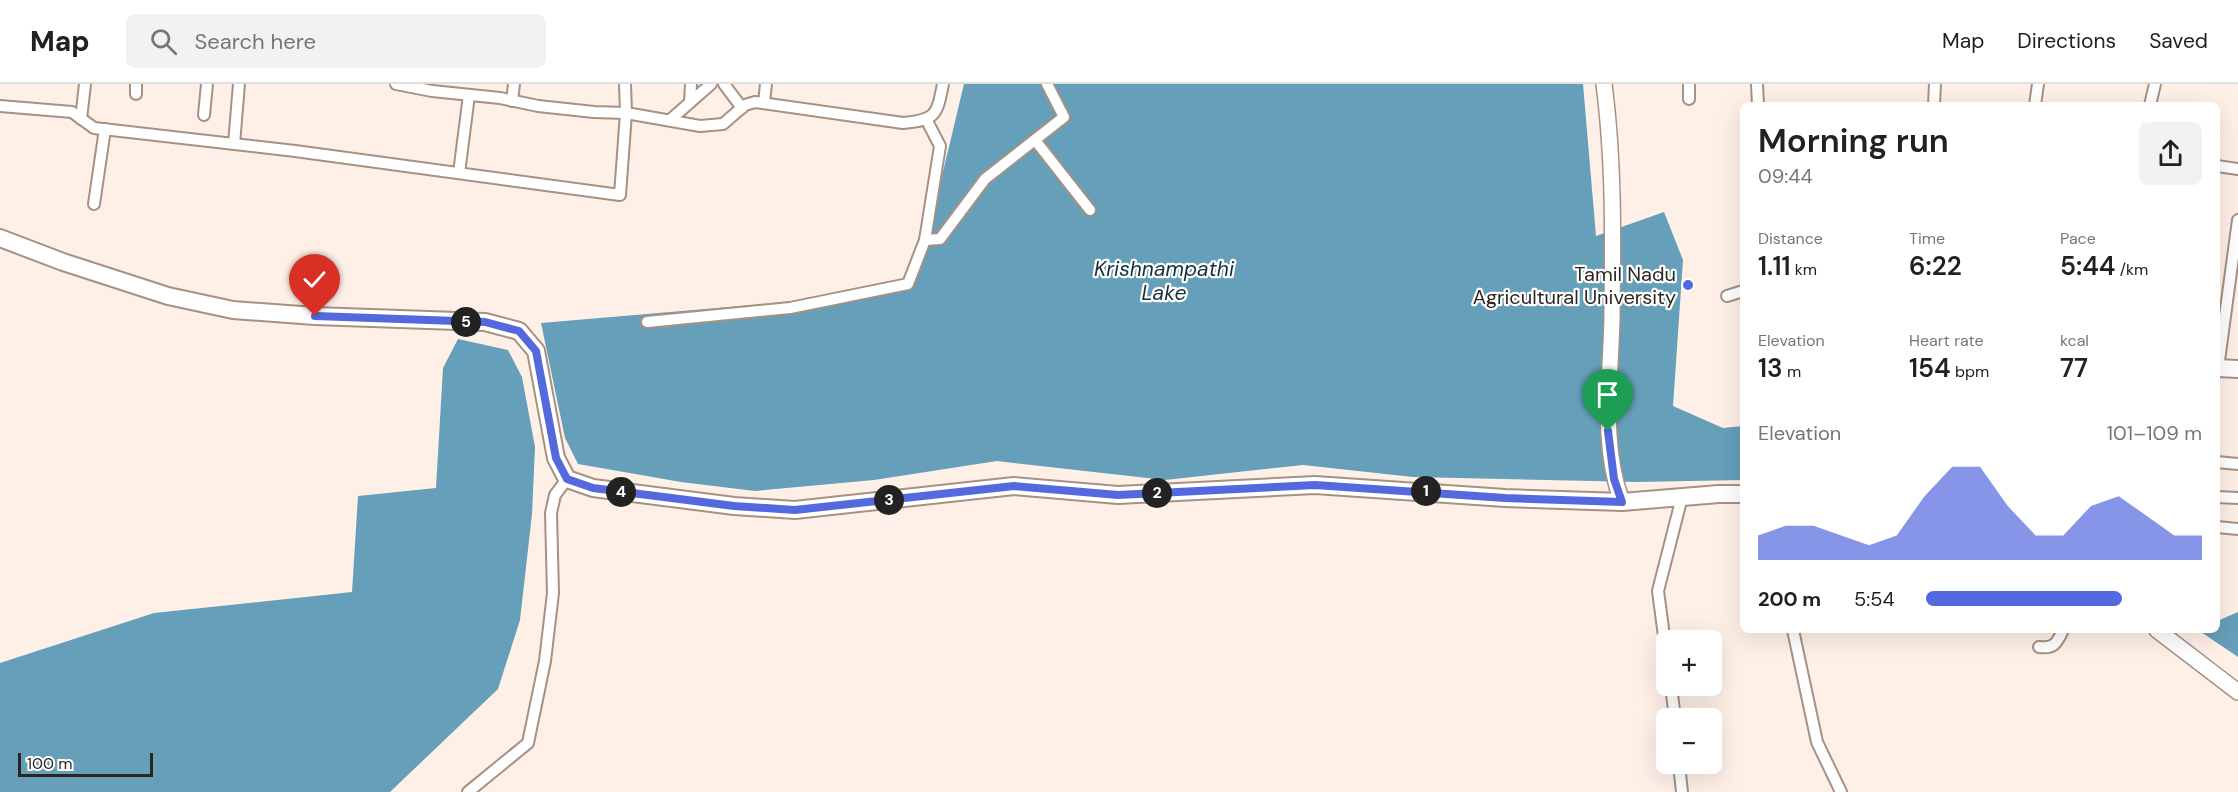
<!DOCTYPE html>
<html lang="en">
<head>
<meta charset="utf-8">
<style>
	:root { --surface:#fff; --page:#f2f2f2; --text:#202124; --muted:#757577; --line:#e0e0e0; --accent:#5569df }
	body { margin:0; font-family:"DM Sans",sans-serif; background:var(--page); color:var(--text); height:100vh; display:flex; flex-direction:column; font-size:22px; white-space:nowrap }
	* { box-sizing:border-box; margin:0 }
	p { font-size:20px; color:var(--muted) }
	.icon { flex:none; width:33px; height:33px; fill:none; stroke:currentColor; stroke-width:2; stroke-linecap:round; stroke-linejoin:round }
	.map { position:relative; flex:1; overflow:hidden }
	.side { position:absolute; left:1740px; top:18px; width:480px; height:531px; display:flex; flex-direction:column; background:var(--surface); border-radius:9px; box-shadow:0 6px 24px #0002 }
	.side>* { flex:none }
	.fabs { position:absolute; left:1656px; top:546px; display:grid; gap:12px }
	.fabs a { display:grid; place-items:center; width:66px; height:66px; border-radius:9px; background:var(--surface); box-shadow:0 6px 24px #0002; font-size:30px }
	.scale { position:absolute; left:18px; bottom:15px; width:135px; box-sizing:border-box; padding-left:6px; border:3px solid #2e2520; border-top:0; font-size:16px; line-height:21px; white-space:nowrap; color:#2e2520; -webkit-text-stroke:4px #fff; paint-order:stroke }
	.pin { position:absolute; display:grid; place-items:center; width:51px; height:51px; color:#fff; margin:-62px -26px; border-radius:50% 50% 50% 0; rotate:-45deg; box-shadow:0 0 6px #0007 }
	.pin .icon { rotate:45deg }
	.km { position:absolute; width:30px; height:30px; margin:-15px; border-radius:50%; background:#222; color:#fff; font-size:16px; line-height:30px; text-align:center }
	.round { display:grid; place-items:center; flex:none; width:63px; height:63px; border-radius:9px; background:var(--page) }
	.overview { display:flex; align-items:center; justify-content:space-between; height:102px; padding:0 18px }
	h1 { font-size:33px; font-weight:600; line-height:45px }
	.metrics { display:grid; grid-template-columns:repeat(3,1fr); gap:9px; height:102px; padding:6px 18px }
	.metrics div { display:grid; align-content:center }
	.metrics b { font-size:26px; font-weight:600 }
	.metrics small { font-size:16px; font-weight:400 }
	.metrics p { font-size:16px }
	.chart { height:168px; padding:12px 18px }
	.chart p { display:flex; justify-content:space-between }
	.chart svg { width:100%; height:108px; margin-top:6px; fill:var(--accent); opacity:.7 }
	ul { padding:0 18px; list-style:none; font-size:20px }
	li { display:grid; grid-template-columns:96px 72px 1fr; align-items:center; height:45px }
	li i { height:15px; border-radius:8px; background:var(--accent) }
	header { display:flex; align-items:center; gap:36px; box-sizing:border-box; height:84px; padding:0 30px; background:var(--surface); border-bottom:2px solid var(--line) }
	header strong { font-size:28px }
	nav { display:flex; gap:33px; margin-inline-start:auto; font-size:21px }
	.search { width:420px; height:54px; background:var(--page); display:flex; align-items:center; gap:15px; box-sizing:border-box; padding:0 21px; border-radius:9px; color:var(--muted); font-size:22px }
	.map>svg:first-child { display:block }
	.water { fill:#659fb9 }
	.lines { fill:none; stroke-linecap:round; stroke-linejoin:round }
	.street-casing { stroke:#a69183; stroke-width:14 }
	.secondary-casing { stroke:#a69183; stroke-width:18 }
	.primary-casing { stroke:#a69183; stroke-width:20 }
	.street { stroke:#fff; stroke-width:10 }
	.secondary { stroke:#fff; stroke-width:15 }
	.primary { stroke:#fff; stroke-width:16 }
	.route-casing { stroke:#fff; stroke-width:12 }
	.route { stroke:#5569df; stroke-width:8 }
	.poi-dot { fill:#5569df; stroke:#fff; stroke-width:2 }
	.labels { text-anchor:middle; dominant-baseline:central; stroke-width:4.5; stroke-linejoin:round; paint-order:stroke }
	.poi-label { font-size:20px; fill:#2e2520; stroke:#fff; text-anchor:end }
	.water-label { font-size:21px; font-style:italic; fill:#13303c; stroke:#fff }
</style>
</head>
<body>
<header>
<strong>Map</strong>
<div class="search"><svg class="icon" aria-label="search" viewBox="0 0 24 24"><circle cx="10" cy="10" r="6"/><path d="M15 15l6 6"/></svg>Search here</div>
<nav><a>Map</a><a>Directions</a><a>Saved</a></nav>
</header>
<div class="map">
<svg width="2238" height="708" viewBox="0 0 2238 708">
	<rect width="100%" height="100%" fill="#fef0e7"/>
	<g class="water">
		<polygon points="964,0 1583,0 1596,152 1664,128 1683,176 1673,322 1723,344 1743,342 1743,396 1637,398 1413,393 1303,381 1165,396 997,377 874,396 755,407 681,398 578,380 565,354 541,239 891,209 924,167"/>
		<polygon points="458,255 508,266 522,293 535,363 532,430 520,536 498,605 390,708 0,708 0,579 154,529 352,508 358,412 436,404 443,284"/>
		<polygon points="2238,528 2238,573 2198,546 2217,546 2217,537"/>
	</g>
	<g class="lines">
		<g class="street-casing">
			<g id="street">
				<path d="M396,0l36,7 68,7 38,8 56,6 32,1 74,13 23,-2 22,-19 10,-3 148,21c33,-3 34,-8 40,-39"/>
				<polyline points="724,0 742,24"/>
				<polyline points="1757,0 1758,21"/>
				<polyline points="136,10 136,0"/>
				<polyline points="1689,15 1689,0"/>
				<polyline points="512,17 514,0"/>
				<polyline points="690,18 691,0"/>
				<polyline points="764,19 766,0"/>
				<polyline points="1934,21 1935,0"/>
				<polyline points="2035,21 2038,0"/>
				<polyline points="2150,21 2155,0"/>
				<polyline points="0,22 72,28 94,44 295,67 620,111 626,29 625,0"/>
				<polyline points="204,31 207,0"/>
				<polyline points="81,35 85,0"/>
				<polyline points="670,36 711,0"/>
				<polyline points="1035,56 1090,126"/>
				<polyline points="234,60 239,0"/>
				<polyline points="2217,82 2238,85"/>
				<polyline points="459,89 469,11"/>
				<polyline points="94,120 105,45"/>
				<polyline points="925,156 940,155 985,95 1064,33 1047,0"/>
				<polyline points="1727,212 1743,207"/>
				<polyline points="647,238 790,224 908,200 925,156 940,62 926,35"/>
				<polyline points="2218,284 2238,136"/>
				<polyline points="2217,378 2238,380"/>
				<polyline points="2217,413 2238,414"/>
				<polyline points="2217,443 2238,445"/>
				<polyline points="1793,546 1817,658 1841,708"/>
				<path d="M2039,563c15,2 18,-4 24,-17"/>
				<polyline points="1666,567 1658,507 1682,413"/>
				<polyline points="1671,602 1675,634"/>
				<polyline points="1679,680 1682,708"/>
				<polyline points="468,708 528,659 545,577 553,509 551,429 555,411 567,395"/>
			</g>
		</g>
		<g class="secondary-casing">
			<g id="secondary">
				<path d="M1604,0c10,77 9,155 8,233 -1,61 -12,126 10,185"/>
				<polyline points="2157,546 2238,608"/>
			</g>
		</g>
		<g class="primary-casing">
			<g id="primary">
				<polyline points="0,154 63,178 168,212 233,226 315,232 485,238 519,247 536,267 556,374 567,395 593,404 734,422 795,426 1014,402 1118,411 1315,401 1505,414 1622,418 1719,410 1743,410"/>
				<polyline points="2217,284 2238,285"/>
			</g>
		</g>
		<use href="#street" class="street"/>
		<use href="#secondary" class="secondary"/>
		<use href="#primary" class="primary"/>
	</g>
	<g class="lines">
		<g class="route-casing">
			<polyline id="route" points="315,232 485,238 519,247 536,267 556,374 567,395 593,404 734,422 795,426 1014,402 1118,411 1315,401 1505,414 1622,418 1614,395 1608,347"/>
		</g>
		<use href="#route" class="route"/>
	</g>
	<circle class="poi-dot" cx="1688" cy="201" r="6"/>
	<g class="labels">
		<g class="poi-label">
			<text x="1676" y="190">Tamil Nadu<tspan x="1676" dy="23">Agricultural University</tspan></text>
		</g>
		<g class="water-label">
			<text x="1164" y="185">Krishnampathi<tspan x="1164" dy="24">Lake</tspan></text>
		</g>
	</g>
</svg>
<div class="fabs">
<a>+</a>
<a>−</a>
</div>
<div class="scale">100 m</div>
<div class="pin" style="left:1608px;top:347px;background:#1e9e55"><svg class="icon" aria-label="arrive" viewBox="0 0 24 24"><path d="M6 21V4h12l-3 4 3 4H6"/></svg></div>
<div class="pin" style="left:315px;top:232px;background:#d93025"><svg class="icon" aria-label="check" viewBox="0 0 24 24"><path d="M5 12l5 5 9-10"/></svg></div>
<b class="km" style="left:1426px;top:407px">1</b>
<b class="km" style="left:1157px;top:409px">2</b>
<b class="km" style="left:889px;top:416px">3</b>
<b class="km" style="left:621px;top:408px">4</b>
<b class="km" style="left:466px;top:238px">5</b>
<section class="side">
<div class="overview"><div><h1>Morning run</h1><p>09:44</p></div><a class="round"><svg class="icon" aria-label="share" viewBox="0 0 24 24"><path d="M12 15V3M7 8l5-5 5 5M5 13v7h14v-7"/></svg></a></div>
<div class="metrics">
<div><p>Distance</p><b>1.11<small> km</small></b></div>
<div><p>Time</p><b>6:22</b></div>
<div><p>Pace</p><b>5:44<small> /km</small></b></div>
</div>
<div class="metrics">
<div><p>Elevation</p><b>13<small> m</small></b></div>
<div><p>Heart rate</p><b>154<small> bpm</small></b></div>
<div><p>kcal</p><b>77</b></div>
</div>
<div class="chart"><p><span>Elevation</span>101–109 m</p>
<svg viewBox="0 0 160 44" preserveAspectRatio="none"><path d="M0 44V34L10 30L20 30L30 34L40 38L50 34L60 18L70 6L80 6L90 22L100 34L110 34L120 22L130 18L140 26L150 34L160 34V44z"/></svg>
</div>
<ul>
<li><b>200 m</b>5:54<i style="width:71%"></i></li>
</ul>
</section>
</div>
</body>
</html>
